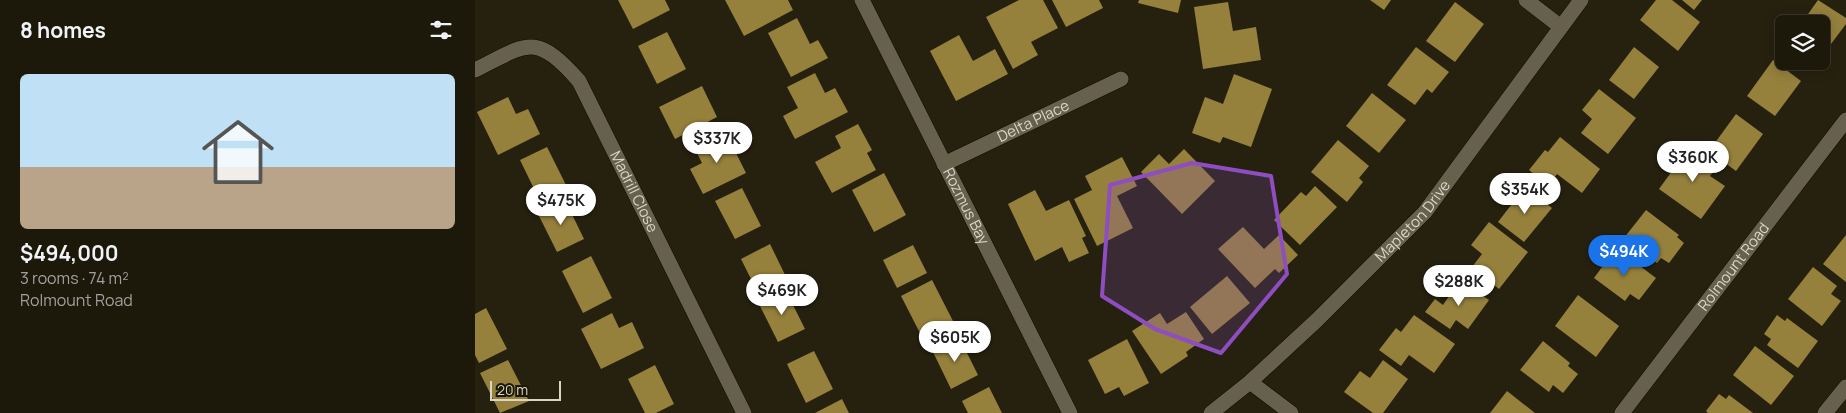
<!DOCTYPE html>
<meta charset="utf-8">
<style>
body{margin:0;font-family:Manrope,sans-serif;background:#252214;color:#f1f3f6;height:100vh;display:flex;flex-direction:column;font-size:19px;white-space:nowrap}
*{box-sizing:border-box;margin:0}
p{font-size:16px;color:#a0a09d}
.icon{flex:none;width:28px;height:28px;fill:none;stroke:currentColor;stroke-width:2;stroke-linecap:round;stroke-linejoin:round}
.map{position:relative;flex:1;overflow:hidden}
.side{display:flex;flex-direction:column;background:#1c190b;width:475px}
.side>*{flex:none}
.tools{position:absolute;left:1300px;top:15px;display:grid;gap:10px}
.tools a{display:grid;place-items:center;width:55px;height:55px;border-radius:8px;background:#1c190b;box-shadow:0 2px 12px #0003,0 0 0 1px #3a382c;font-size:25px}
.scale{position:absolute;left:15px;bottom:12px;width:71px;box-sizing:border-box;padding-left:5px;border:2px solid #d8d5ca;border-top:0;font-size:14px;line-height:18px;white-space:nowrap;color:#d8d5ca;-webkit-text-stroke:4px #1d1706;paint-order:stroke}
.price{position:absolute;translate:-50% -42px;padding:0 11px;border-radius:18px;background:#fff;color:#222;font-size:16px;line-height:32px;filter:drop-shadow(0 1px 2px #0008)}
.price::after{content:'';position:absolute;left:50%;top:30px;width:15px;height:11px;margin-left:-8px;background:inherit;clip-path:polygon(0 0,100% 0,50% 100%)}
.price.selected{background:#1a73e8;color:#fff}
ul{padding:0;list-style:none}
li{display:grid;align-content:center;gap:10px;height:265px;padding:0 20px}
li span{display:grid;place-items:center;height:155px;border-radius:8px;color:#555}
li>.icon{margin-inline-start:auto}
span .icon{width:90px;height:90px;fill:#fffc;stroke-width:1}
li b{font-size:21px}
h2{display:flex;justify-content:space-between;align-items:center;height:60px;padding:0 20px;font-size:21px}
main{display:flex;flex:1;min-height:0}
.map>svg:first-child{display:block}
.building{fill:#95803c}
.lines{fill:none;stroke-linecap:round;stroke-linejoin:round}
.minor-casing{stroke:#0f0a00;stroke-width:16}
.minor{stroke:#67604c;stroke-width:15}
.marked{fill:#8e4ec1;fill-opacity:0.2;stroke:#8e4ec1;stroke-width:4;stroke-linejoin:round}
.labels{text-anchor:middle;stroke-width:5;stroke-linejoin:round;paint-order:stroke}
.street-label{font-size:15px;fill:#d8d5ca;stroke:#1d1706}
</style>
<main>
<section class="side">
<h2>8 homes<svg class="icon" aria-label="filters" viewBox="0 0 24 24"><path d="M4 7h16M4 17h16"/><circle cx="9" cy="7" r="2"/><circle cx="15" cy="17" r="2"/></svg></h2>
<ul>
<li><span style="background:linear-gradient(#bfe0f5 60%,#b9a48a 0)"><svg class="icon" aria-label="home" viewBox="0 0 24 24"><path d="M3 11l9-7 9 7M6 9v11h12V9"/></svg></span><div><b>$494,000</b><p>3 rooms · 74 m²</p><p>Rolmount Road</p></div></li>
</ul>
</section>
<div class="map">
<svg width="1371" height="413" viewBox="0 0 1371 413">
<rect width="100%" height="100%" fill="#26210f"/>
<path class="building" d="M 143,0 L 190,0 L 195,10 L 158,29 Z
M 250,0 L 313,0 L 318,10 L 269,36 Z
M 544,0 L 568,0 L 583,28 L 556,42 L 563,55 L 538,69 L 511,17 Z
M 577,0 L 624,0 L 628,8 L 591,27 Z
M 664,0 L 706,0 L 703,13 L 663,3 Z
M 895,0 L 916,0 L 909,10 Z
M 1181,0 L 1197,0 L 1225,22 L 1203,51 L 1165,20 Z
M 1207,0 L 1227,0 L 1219,10 Z
M 1343,0 L 1371,18 L 1371,24 L 1347,56 L 1346,24 L 1326,24 Z
M 753,2 L 758,31 L 781,27 L 786,60 L 728,69 L 719,7 Z
M 980,2 L 1009,24 L 980,62 L 951,41 Z
M 322,18 L 335,44 L 343,40 L 353,58 L 316,77 L 293,33 Z
M 192,32 L 211,69 L 182,84 L 163,46 Z
M 484,35 L 498,61 L 520,49 L 533,74 L 481,101 L 455,51 Z
M 941,47 L 974,72 L 957,93 L 952,89 L 940,105 L 912,85 Z
M 1159,47 L 1184,67 L 1159,99 L 1134,80 Z
M 1298,60 L 1326,81 L 1300,116 L 1272,96 Z
M 340,73 L 350,93 L 360,88 L 373,112 L 320,139 L 308,116 L 323,108 L 312,87 Z
M 759,74 L 797,89 L 776,147 L 748,137 L 745,143 L 717,133 L 730,97 L 748,104 Z
M 227,86 L 242,117 L 200,139 L 184,107 Z
M 1124,89 L 1161,118 L 1133,154 L 1106,133 L 1117,119 L 1107,110 Z
M 897,93 L 931,120 L 904,153 L 871,126 Z
M 33,97 L 41,114 L 53,109 L 65,134 L 23,155 L 2,112 Z
M 1261,114 L 1288,134 L 1261,171 L 1234,151 Z
M 383,124 L 397,150 L 392,153 L 401,170 L 357,193 L 340,162 L 366,148 L 360,136 Z
M 251,133 L 271,173 L 228,194 L 215,169 L 227,163 L 220,149 Z
M 1085,137 L 1125,169 L 1107,193 L 1082,174 L 1073,186 L 1054,170 L 1070,150 L 1073,152 Z
M 863,140 L 894,166 L 884,178 L 888,182 L 872,202 L 836,172 Z
M 1216,145 L 1243,165 L 1235,176 L 1250,186 L 1226,219 L 1184,189 Z
M 72,147 L 91,185 L 64,199 L 45,160 Z
M 709,149 L 740,181 L 707,214 L 666,172 L 684,154 L 694,164 Z
M 647,157 L 662,186 L 642,196 L 658,228 L 622,246 L 599,199 L 617,190 L 610,176 Z
M 409,173 L 431,215 L 399,232 L 377,190 Z
M 840,186 L 862,207 L 825,245 L 799,220 L 826,192 L 831,196 Z
M 1050,187 L 1077,208 L 1049,242 L 1023,222 Z
M 267,188 L 286,226 L 260,239 L 240,201 Z
M 560,190 L 571,211 L 594,200 L 611,236 L 607,238 L 614,253 L 594,262 L 587,247 L 560,261 L 533,204 Z
M 90,200 L 109,239 L 82,252 L 63,214 Z
M 1171,210 L 1204,235 L 1202,237 L 1209,243 L 1194,263 L 1186,258 L 1182,263 L 1149,238 Z
M 1014,222 L 1053,252 L 1024,289 L 997,267 L 1007,254 L 996,245 Z
M 768,227 L 789,249 L 804,235 L 823,255 L 804,273 L 800,269 L 780,288 L 743,249 Z
M 1371,235 L 1371,282 L 1348,264 Z
M 295,244 L 314,283 L 285,297 L 266,259 Z
M 438,245 L 452,273 L 422,288 L 408,260 Z
M 1141,248 L 1181,278 L 1164,300 L 1155,294 L 1150,301 L 1119,278 Z
M 116,256 L 137,298 L 108,313 L 87,271 Z
M 1338,267 L 1362,286 L 1356,294 L 1366,301 L 1347,326 L 1313,299 Z
M 752,276 L 775,303 L 737,334 L 715,307 Z
M 457,280 L 478,321 L 447,337 L 426,296 Z
M 985,280 L 1014,300 L 993,329 L 981,320 L 975,329 L 950,312 L 960,299 L 968,305 Z
M 311,291 L 330,329 L 303,342 L 284,304 Z
M 1103,295 L 1144,326 L 1121,357 L 1080,326 Z
M 11,308 L 32,349 L 4,363 L 0,355 L 0,314 Z
M 711,312 L 729,339 L 711,352 L 713,356 L 686,374 L 657,331 L 685,313 L 692,324 Z
M 137,313 L 144,328 L 157,322 L 169,348 L 126,369 L 106,329 Z
M 939,315 L 980,344 L 959,373 L 934,355 L 926,366 L 904,350 L 921,328 L 926,332 Z
M 1302,315 L 1310,321 L 1312,318 L 1343,341 L 1323,368 L 1292,345 L 1296,339 L 1289,334 Z
M 484,337 L 503,375 L 476,389 L 457,350 Z
M 652,339 L 674,383 L 649,396 L 644,387 L 630,394 L 613,360 Z
M 1068,341 L 1095,363 L 1093,366 L 1103,374 L 1088,393 L 1078,385 L 1074,392 L 1045,370 Z
M 1280,346 L 1319,376 L 1296,405 L 1258,375 Z
M 339,351 L 358,389 L 331,403 L 312,364 Z
M 33,360 L 54,401 L 25,413 L 5,373 Z
M 908,360 L 933,379 L 908,413 L 898,413 L 869,392 L 885,371 L 895,378 Z
M 180,365 L 199,404 L 181,413 L 170,413 L 153,379 Z
M 514,387 L 527,413 L 493,413 L 487,401 Z
M 1032,391 L 1060,413 L 1015,413 Z
M 1244,394 L 1251,399 L 1254,395 L 1278,413 L 1233,413 L 1231,411 Z
M 367,399 L 374,413 L 340,413 Z"/>
<g class="lines">
<defs>
<g id="minor">
<path id="s1" d="M 387,0 L 595,413"/>
<path d="M 1051,0 L 1086,27"/>
<path id="s2" d="M 0,70 C 52,44 60,31 104,81 L 269,413"/>
<path id="s3" d="M 469,164 L 646,79"/>
<path d="M 775,382 L 816,413"/>
<path id="s4" d="M 736,413 L 775,382 L 842,320 L 950,212 L 1106,0"/>
<path id="s5" d="M 1147,413 L 1371,120"/>
<path d="M 1350,413 L 1371,387"/>
</g>
</defs>
<use href="#minor" class="minor-casing"/>
<use href="#minor" class="minor"/>
</g>
<path class="marked" d="M 717,163 L 796,176 L 812,274 L 746,353 L 680,329 L 627,296 L 635,185 Z"/>
<g class="labels">
<g class="street-label">
<text dy="5" stroke="none"><textPath href="#s3" startOffset="99">Delta Place</textPath></text>
<text dy="5" stroke="none"><textPath href="#s2" startOffset="245">Madrill Close</textPath></text>
<text dy="5" stroke="none"><textPath href="#s1" startOffset="231">Rozmus Bay</textPath></text>
<text dy="5" stroke="none"><textPath href="#s4" startOffset="279">Mapleton Drive</textPath></text>
<text dy="5" stroke="none"><textPath href="#s5" startOffset="184">Rolmount Road</textPath></text>
</g>
</g>
</svg>
<div class="tools">
<a><svg class="icon" aria-label="layers" viewBox="0 0 24 24"><path d="M12 4l9 5-9 5-9-5zM3 14l9 5 9-5"/></svg></a>
</div>
<div class="scale">20 m</div>
<b class="price" style="left:242px;top:164px">$337K</b>
<b class="price" style="left:1218px;top:183px">$360K</b>
<b class="price" style="left:1050px;top:215px">$354K</b>
<b class="price" style="left:86px;top:226px">$475K</b>
<b class="price selected" style="left:1149px;top:277px">$494K</b>
<b class="price" style="left:984px;top:307px">$288K</b>
<b class="price" style="left:307px;top:316px">$469K</b>
<b class="price" style="left:480px;top:363px">$605K</b>
</div>
</main>
